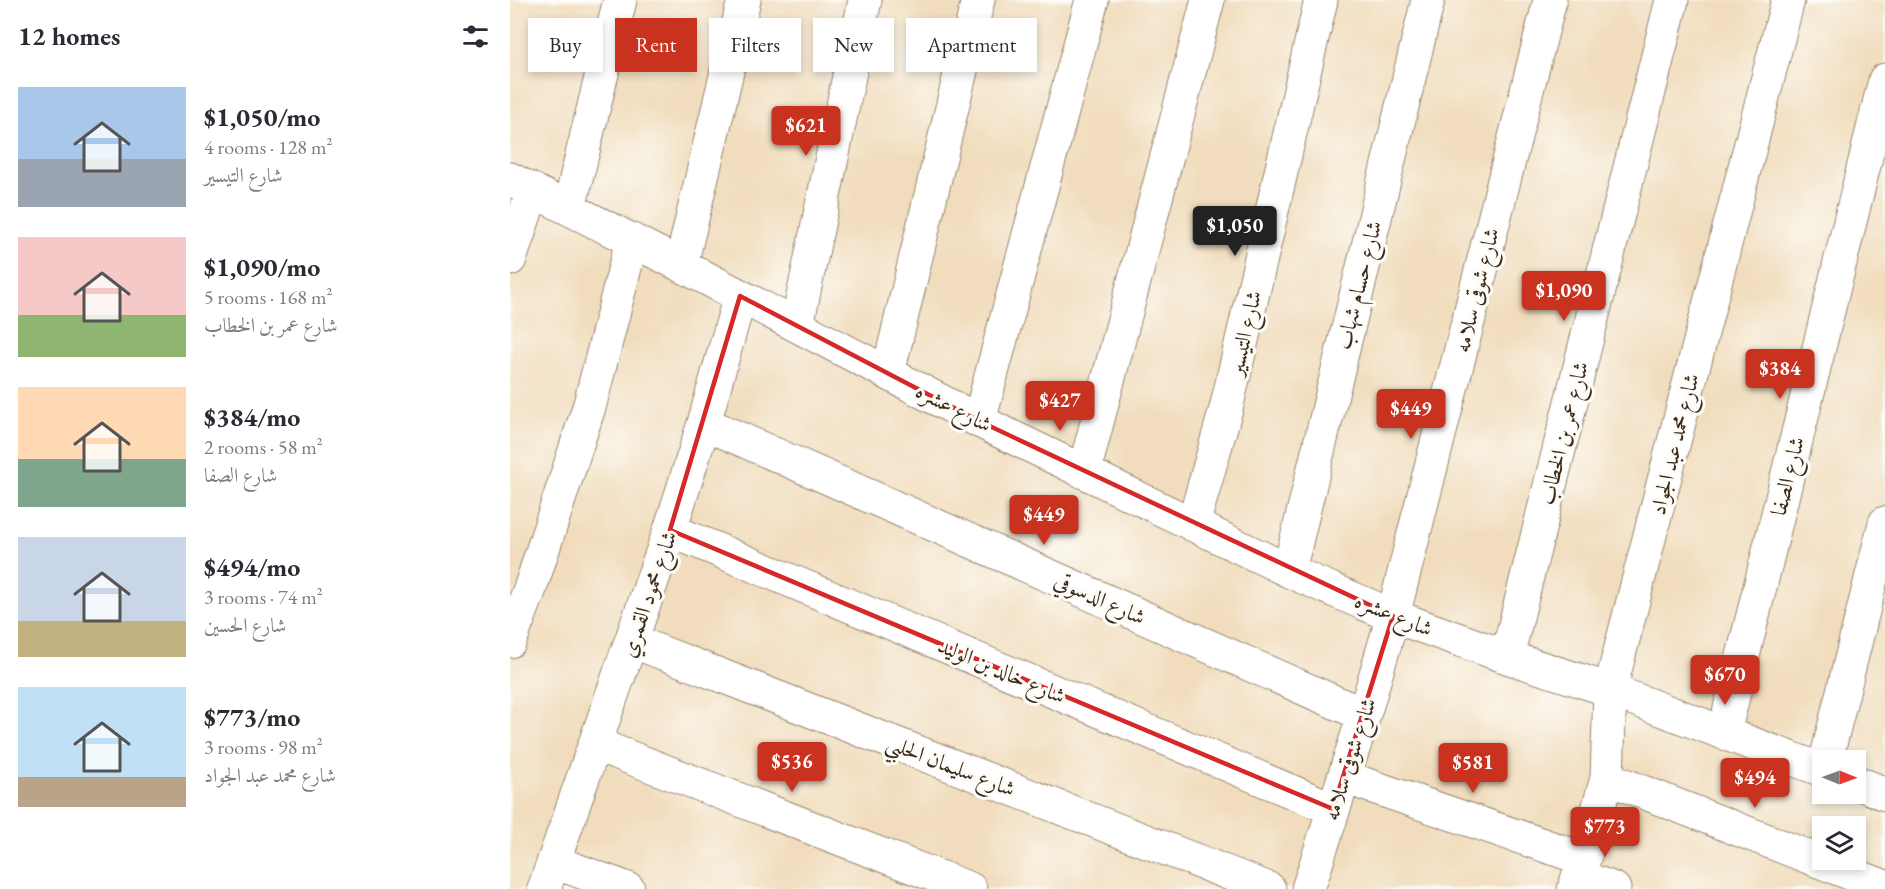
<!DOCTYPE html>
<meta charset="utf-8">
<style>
body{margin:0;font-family:"EB Garamond",Amiri,serif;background:#f2f2f3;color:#2b2b33;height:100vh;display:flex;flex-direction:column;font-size:22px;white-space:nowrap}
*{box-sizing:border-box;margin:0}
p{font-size:20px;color:#7c7c81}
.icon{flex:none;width:33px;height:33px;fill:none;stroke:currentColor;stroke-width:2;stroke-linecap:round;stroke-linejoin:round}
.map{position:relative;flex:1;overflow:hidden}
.drawer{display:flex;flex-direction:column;background:#fff;width:510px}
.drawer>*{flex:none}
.banner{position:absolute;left:18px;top:18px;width:570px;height:54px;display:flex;gap:12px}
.needle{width:39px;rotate:91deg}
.fabs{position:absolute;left:1302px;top:750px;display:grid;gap:12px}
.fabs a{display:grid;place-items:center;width:54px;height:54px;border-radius:0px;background:#fff;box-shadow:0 3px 9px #0003;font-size:30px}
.price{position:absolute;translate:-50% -51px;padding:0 14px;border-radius:6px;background:#c8321e;color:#fff;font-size:20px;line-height:39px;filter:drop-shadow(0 2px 3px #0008)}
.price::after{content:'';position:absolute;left:50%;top:36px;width:18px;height:14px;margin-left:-9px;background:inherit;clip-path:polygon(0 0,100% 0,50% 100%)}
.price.selected{background:#222;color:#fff}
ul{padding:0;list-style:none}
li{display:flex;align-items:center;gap:18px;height:150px;padding:0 18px}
li span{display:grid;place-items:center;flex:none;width:168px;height:120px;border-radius:0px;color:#555}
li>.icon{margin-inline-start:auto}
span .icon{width:72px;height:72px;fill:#fffc;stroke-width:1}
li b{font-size:26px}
h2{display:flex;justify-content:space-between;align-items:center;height:72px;padding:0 18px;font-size:26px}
.chip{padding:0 21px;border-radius:0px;background:#fff;box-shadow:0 3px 9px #0003;font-size:21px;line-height:54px}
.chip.selected{background:#c8321e;color:#fff}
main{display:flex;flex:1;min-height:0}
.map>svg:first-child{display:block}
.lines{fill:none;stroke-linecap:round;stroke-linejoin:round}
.minor-casing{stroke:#96846e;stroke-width:35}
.minor{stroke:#fff;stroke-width:33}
.marked{fill:none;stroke:#d62828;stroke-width:4.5;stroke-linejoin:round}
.labels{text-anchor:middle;stroke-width:6;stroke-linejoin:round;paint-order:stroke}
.street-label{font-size:22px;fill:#3b2a1e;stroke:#fdfcf7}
</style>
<main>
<section class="drawer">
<h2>12 homes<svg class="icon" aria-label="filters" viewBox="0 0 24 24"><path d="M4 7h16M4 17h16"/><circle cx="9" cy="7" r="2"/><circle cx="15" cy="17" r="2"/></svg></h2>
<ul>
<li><span style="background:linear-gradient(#a9c7e8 60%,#9aa5b1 0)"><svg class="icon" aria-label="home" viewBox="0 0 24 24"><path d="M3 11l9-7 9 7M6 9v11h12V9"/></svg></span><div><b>$1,050/mo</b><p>4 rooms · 128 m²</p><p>شارع التيسير</p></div></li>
<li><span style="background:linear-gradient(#f6c9c9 65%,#8fb573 0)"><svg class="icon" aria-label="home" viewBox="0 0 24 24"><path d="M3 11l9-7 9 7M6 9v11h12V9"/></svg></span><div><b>$1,090/mo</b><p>5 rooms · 168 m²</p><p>شارع عمر بن الخطاب</p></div></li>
<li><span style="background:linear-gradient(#ffd9b3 60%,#7fa58c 0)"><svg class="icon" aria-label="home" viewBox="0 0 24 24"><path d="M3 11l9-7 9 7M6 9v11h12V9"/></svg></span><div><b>$384/mo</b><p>2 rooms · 58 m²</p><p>شارع الصفا</p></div></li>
<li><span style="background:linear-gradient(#c9d6e8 70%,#c2b280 0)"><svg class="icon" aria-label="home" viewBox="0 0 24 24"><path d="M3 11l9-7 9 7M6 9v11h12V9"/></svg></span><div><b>$494/mo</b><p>3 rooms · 74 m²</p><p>شارع الحسين</p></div></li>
<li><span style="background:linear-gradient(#bfe0f5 75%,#b9a48a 0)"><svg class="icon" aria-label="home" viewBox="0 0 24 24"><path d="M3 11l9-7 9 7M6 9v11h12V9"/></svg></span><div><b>$773/mo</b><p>3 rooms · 98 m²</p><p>شارع محمد عبد الجواد</p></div></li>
</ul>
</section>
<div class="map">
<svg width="1375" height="889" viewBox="0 0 1375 889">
<rect width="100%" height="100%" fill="#fdfcf7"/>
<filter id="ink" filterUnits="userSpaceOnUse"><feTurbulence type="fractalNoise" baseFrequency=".0167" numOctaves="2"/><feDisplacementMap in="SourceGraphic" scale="12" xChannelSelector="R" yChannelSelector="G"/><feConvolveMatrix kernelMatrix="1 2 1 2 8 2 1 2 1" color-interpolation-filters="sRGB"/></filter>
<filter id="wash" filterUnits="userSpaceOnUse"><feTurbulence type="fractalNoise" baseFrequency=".008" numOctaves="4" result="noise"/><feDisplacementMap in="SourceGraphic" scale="24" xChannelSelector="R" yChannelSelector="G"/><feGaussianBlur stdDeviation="1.35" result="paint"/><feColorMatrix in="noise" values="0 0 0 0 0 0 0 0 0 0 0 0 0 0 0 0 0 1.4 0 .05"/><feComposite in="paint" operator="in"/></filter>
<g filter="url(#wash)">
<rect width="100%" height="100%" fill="#f1ddbd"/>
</g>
<g filter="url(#ink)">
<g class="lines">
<defs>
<path id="minor" d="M 0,179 L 171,265 L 469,421 L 779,571 L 883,616 L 997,657 L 1100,690 L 1312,770
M 59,208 L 110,0
M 0,259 L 23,190
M 171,265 L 234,0
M 287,325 L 355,0
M 378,373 L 468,0
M 469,421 L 582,0
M 194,423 L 854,715
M 574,472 L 698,0
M 683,525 L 716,409 L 811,0
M 160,530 L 823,809
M 779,571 L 918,0
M 0,641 L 21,586 L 80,404 L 122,240
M 122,641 L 759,889
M 997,657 L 1162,0
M 1214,733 L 1375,80
M 85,744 L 460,889
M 1316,760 L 1375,523
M 834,777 L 1074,859
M 1097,778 L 1375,887
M 1346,782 L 1375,794
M 44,862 L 118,889
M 1068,876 L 1104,889
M 34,889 L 160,530 L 194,423 L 230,296
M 798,889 L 854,715 L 883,616 L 1040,0
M 1064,889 L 1074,859 L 1097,778 L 1100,690 L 1278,0"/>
</defs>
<use href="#minor" class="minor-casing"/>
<use href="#minor" class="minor"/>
</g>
</g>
<path class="marked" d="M 230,296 L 469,421 L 883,616 L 823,809 L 160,530 Z"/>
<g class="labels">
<g class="street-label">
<text transform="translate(848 285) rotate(-76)" y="8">شارع حسام شهاب</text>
<text transform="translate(966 290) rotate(-76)" y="8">شارع شوقى سلامه</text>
<text transform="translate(734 333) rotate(-77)" y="8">شارع التيسير</text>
<text transform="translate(444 407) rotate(27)" y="8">شارع عشره</text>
<text transform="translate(1053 433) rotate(-76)" y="8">شارع عمر بن الخطاب</text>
<text transform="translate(1164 444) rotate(-76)" y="8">شارع محمد عبد الجواد</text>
<text transform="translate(1277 476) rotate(-76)" y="8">شارع الصفا</text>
<text transform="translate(138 594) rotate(-71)" y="8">شارع محمود القمري</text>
<text transform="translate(590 598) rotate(24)" y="8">شارع الدسوقي</text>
<text transform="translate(884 614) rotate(22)" y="8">شارع عشره</text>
<text transform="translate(492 670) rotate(23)" y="8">شارع خالد بن الوليد</text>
<text transform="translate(839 759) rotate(-72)" y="8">شارع شوقى سلامه</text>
<text transform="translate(441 765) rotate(21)" y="8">شارع سليمان الحلبي</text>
</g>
</g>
</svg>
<div class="fabs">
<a><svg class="needle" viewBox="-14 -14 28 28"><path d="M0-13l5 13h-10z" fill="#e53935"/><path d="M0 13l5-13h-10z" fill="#7c7c81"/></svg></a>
<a><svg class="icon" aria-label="layers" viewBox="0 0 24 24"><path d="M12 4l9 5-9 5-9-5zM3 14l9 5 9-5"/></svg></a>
</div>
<b class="price" style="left:296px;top:157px">$621</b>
<b class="price selected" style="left:725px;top:257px">$1,050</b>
<b class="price" style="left:1054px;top:322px">$1,090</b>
<b class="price" style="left:1270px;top:400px">$384</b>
<b class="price" style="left:550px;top:432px">$427</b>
<b class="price" style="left:901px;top:440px">$449</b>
<b class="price" style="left:534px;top:546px">$449</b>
<b class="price" style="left:1215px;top:706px">$670</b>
<b class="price" style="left:282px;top:793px">$536</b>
<b class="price" style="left:963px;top:794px">$581</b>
<b class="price" style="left:1245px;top:809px">$494</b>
<b class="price" style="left:1095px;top:858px">$773</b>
<div class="banner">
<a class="chip">Buy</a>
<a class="chip selected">Rent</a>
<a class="chip">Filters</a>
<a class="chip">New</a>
<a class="chip">Apartment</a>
</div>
</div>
</main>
